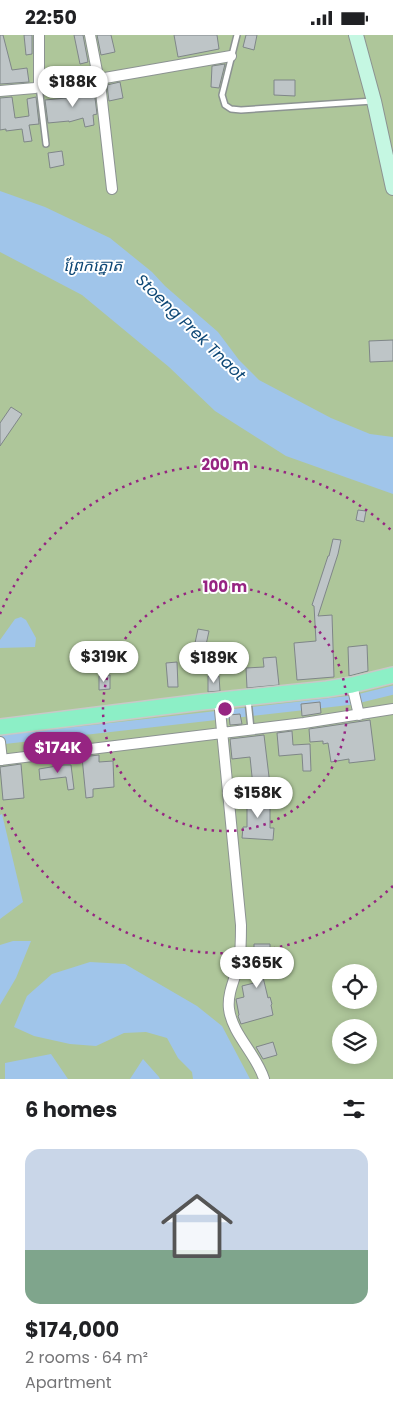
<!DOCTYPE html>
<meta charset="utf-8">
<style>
body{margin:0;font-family:Poppins,"Noto Sans Khmer",sans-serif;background:#f2f2f2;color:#202124;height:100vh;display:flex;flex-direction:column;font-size:19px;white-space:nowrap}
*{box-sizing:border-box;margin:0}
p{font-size:16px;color:#757577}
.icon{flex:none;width:28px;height:28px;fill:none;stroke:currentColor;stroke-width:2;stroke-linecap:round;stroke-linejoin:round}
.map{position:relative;height:1044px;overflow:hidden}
.sheet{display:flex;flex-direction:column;background:#fff;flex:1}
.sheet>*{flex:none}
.fabs{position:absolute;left:332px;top:929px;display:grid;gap:10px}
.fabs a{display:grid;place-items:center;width:45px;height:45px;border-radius:50%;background:#fff;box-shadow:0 2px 8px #0003;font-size:25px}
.price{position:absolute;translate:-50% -42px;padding:0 11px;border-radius:18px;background:#fff;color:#222;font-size:16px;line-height:32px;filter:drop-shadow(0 1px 2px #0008)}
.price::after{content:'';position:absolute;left:50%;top:30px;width:15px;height:11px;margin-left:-8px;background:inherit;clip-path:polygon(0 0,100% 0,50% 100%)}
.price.active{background:#962482;color:#fff}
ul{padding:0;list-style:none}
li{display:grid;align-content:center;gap:10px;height:265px;padding:0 25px}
li span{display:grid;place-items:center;height:155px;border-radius:15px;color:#555}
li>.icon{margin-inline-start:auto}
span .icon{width:90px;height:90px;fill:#fffc;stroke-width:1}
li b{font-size:21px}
h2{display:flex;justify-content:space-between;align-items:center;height:60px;padding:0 25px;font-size:21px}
.status{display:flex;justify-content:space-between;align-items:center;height:35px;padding:0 25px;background:#fff;direction:ltr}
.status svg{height:14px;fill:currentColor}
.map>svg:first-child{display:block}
.forest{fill:#aec69a;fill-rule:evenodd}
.water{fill:#a0c5ea}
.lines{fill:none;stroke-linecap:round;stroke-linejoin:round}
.canal{stroke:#a0c5ea;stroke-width:9}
.building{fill:#bec5c7;stroke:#7f8688}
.lane-casing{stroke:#8c9392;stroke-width:8}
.street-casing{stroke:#8c9392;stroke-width:12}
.secondary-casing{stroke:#8c9392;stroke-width:16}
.primary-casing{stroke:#c8c8c8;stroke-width:18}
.lane{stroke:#fff;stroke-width:5}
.street{stroke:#fff;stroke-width:10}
.secondary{stroke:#c5f7e2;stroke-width:14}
.primary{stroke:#8cefc6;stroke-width:15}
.ring{fill:none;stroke:#962482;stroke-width:2.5;stroke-dasharray:2.5 5}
.labels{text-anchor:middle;stroke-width:4;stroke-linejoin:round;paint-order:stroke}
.water-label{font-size:16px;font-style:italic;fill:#0d4775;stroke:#fff}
.centre{fill:#962482;stroke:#fff;stroke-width:2.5}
.ring-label{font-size:15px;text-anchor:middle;font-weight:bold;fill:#962482;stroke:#fff;stroke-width:4;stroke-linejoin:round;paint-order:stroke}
</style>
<div class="status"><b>22:50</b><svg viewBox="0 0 49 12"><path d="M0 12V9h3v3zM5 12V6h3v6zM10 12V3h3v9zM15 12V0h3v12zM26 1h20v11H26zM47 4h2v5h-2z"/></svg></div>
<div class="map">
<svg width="393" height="1044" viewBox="0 0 393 1044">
<rect width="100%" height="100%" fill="#e8efee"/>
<path class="forest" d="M 0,0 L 393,0 L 393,1044 L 0,1044 ZM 341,938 L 369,938 L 369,965 L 341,965 ZM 341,992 L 369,992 L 369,1020 L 341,1020 Z"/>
<path class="water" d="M 0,156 L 45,172 L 110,203 L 152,237 L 165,251 L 218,297 L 239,325 L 259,345 L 331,383 L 370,399 L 393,402 L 393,459 L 286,421 L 215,376 L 169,332 L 82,260 L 0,217 Z
M 21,582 L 26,585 L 36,603 L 35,612 L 0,613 L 0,605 L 15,584 Z
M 2,779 L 23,867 L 0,884 L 0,780 Z
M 13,906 L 31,906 L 16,943 L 0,970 L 0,910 Z
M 90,927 L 125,929 L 197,971 L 222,991 L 250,1044 L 193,1044 L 192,1037 L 178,1023 L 167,1003 L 146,997 L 124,998 L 96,1011 L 70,1009 L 34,1001 L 14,992 L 27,961 L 52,939 Z
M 51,1019 L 68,1044 L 5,1044 L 5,1028 Z
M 143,1024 L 159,1042 L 160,1044 L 130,1044 Z"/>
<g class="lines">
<path class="canal" d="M 0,705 L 353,665 L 393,655"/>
</g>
<path class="building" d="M 0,0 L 3,0 L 12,35 L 27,33 L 29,47 L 0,49 Z
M 24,0 L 32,0 L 32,19 L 26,20 Z
M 74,0 L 83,0 L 88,27 L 80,29 Z
M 97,0 L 111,0 L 115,17 L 101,20 Z
M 174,0 L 217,0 L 219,14 L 178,22 Z
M 246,0 L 257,0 L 254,15 L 243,12 Z
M 225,29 L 219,53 L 211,52 L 212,31 Z
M 274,45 L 295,45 L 295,61 L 274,60 Z
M 120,47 L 123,63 L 109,66 L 107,50 Z
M 94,55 L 97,79 L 93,80 L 94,90 L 85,92 L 83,83 L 69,87 L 69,86 L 48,88 L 45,65 L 66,63 L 66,58 Z
M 12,62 L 15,83 L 29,81 L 27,64 L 36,62 L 39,89 L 29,90 L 32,106 L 24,107 L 22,94 L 6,96 L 6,94 L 0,95 L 0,63 Z
M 62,116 L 64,130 L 50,133 L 48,118 Z
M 393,305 L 393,326 L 370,327 L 369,306 Z
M 11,372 L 22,379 L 0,411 L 0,388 Z
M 358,475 L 366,476 L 364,487 L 356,485 Z
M 333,504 L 341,505 L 338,519 L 318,581 L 332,580 L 334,642 L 297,645 L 294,608 L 316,606 L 314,571 L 312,570 L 328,521 L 329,521 Z
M 198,594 L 209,596 L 206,610 L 195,608 Z
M 367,610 L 368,636 L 349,641 L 348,612 Z
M 276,622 L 279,650 L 247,653 L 246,633 L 264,632 L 263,623 Z
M 177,627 L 178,652 L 168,652 L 166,628 Z
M 110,640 L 110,654 L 99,655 L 99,641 Z
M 208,641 L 219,641 L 220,656 L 208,657 Z
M 320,667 L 321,678 L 302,681 L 301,669 Z
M 240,679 L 242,689 L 230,690 L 229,680 Z
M 370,685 L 375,725 L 349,728 L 349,724 L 331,727 L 328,708 L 323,709 L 323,706 L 310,707 L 309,694 Z
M 292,696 L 293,710 L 310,709 L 311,736 L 303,736 L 302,719 L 279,721 L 277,698 Z
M 264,700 L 270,750 L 253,751 L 250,722 L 232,724 L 230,704 Z
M 99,720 L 99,727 L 113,726 L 114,752 L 93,754 L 93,762 L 86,763 L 82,722 Z
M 21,729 L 24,763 L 3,765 L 0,732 Z
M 63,730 L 71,730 L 74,754 L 68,755 L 66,742 L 40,745 L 39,734 Z
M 270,761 L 270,793 L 274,793 L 273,805 L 242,803 L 243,792 L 247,792 L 247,762 Z
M 254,909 L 270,909 L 270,938 L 262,938 L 268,963 L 270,962 L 272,969 L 271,970 L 273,980 L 241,989 L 238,981 L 239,980 L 236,964 L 244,962 L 242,951 L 254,948 Z
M 273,1007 L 277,1020 L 263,1024 L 256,1012 Z"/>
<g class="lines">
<defs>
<path id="lane" d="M 237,0 L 222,60 L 225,70 L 231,74 L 241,75 L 373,66
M 39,51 L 46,109
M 248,665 L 251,694"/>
<path id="street" d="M 90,0 L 101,57 L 112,154
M 99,44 L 231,21
M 0,56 L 35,53 L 39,51 L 39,0
M 352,650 L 359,680
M 219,665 L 241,890 C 241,903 241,916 239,929 C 235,943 227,959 229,974 C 232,999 257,1020 264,1044
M 0,707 L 2,725
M 0,725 L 304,688 L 393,674"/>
<path id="secondary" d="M 356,0 L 374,66 L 393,153"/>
<path id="primary" d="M 0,692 L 202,667 L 327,654 L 352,650 L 393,640"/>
</defs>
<use href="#lane" class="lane-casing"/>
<use href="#street" class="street-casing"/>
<use href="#secondary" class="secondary-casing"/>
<use href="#primary" class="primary-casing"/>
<use href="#lane" class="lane"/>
<use href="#street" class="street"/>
<use href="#secondary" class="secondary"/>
<use href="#primary" class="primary"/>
</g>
<g class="ring">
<circle cx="225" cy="674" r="122"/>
<path d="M393 851A244 244 0 0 1 0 769M0 579A244 244 0 0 1 393 497"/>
</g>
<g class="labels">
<g class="water-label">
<text x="93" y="236">ព្រែកត្នោត</text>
<text transform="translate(191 292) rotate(44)" y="6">Stoeng Prek Tnaot</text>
</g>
</g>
<circle cx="225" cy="674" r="8" class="centre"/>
<g class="ring-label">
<text x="225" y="435">200 m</text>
<text x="225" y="557">100 m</text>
</g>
</svg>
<div class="fabs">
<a><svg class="icon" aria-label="locate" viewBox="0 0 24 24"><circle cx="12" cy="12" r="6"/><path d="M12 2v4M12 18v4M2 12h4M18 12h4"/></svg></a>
<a><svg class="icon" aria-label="layers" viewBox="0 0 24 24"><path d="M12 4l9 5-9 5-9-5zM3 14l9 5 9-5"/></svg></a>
</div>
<b class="price" style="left:73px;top:73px">$188K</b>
<b class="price" style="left:104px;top:648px">$319K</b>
<b class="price" style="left:214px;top:649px">$189K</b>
<b class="price active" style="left:58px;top:739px">$174K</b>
<b class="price" style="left:258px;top:784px">$158K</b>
<b class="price" style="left:257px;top:954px">$365K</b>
</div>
<section class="sheet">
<h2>6 homes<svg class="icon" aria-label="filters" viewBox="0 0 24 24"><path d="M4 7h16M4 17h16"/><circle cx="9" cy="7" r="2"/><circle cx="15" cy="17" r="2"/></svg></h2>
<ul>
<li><span style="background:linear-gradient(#c9d6e8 65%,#7fa58c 0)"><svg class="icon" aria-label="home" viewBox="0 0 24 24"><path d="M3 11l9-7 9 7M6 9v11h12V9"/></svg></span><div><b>$174,000</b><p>2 rooms · 64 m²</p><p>Apartment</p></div></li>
</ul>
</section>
